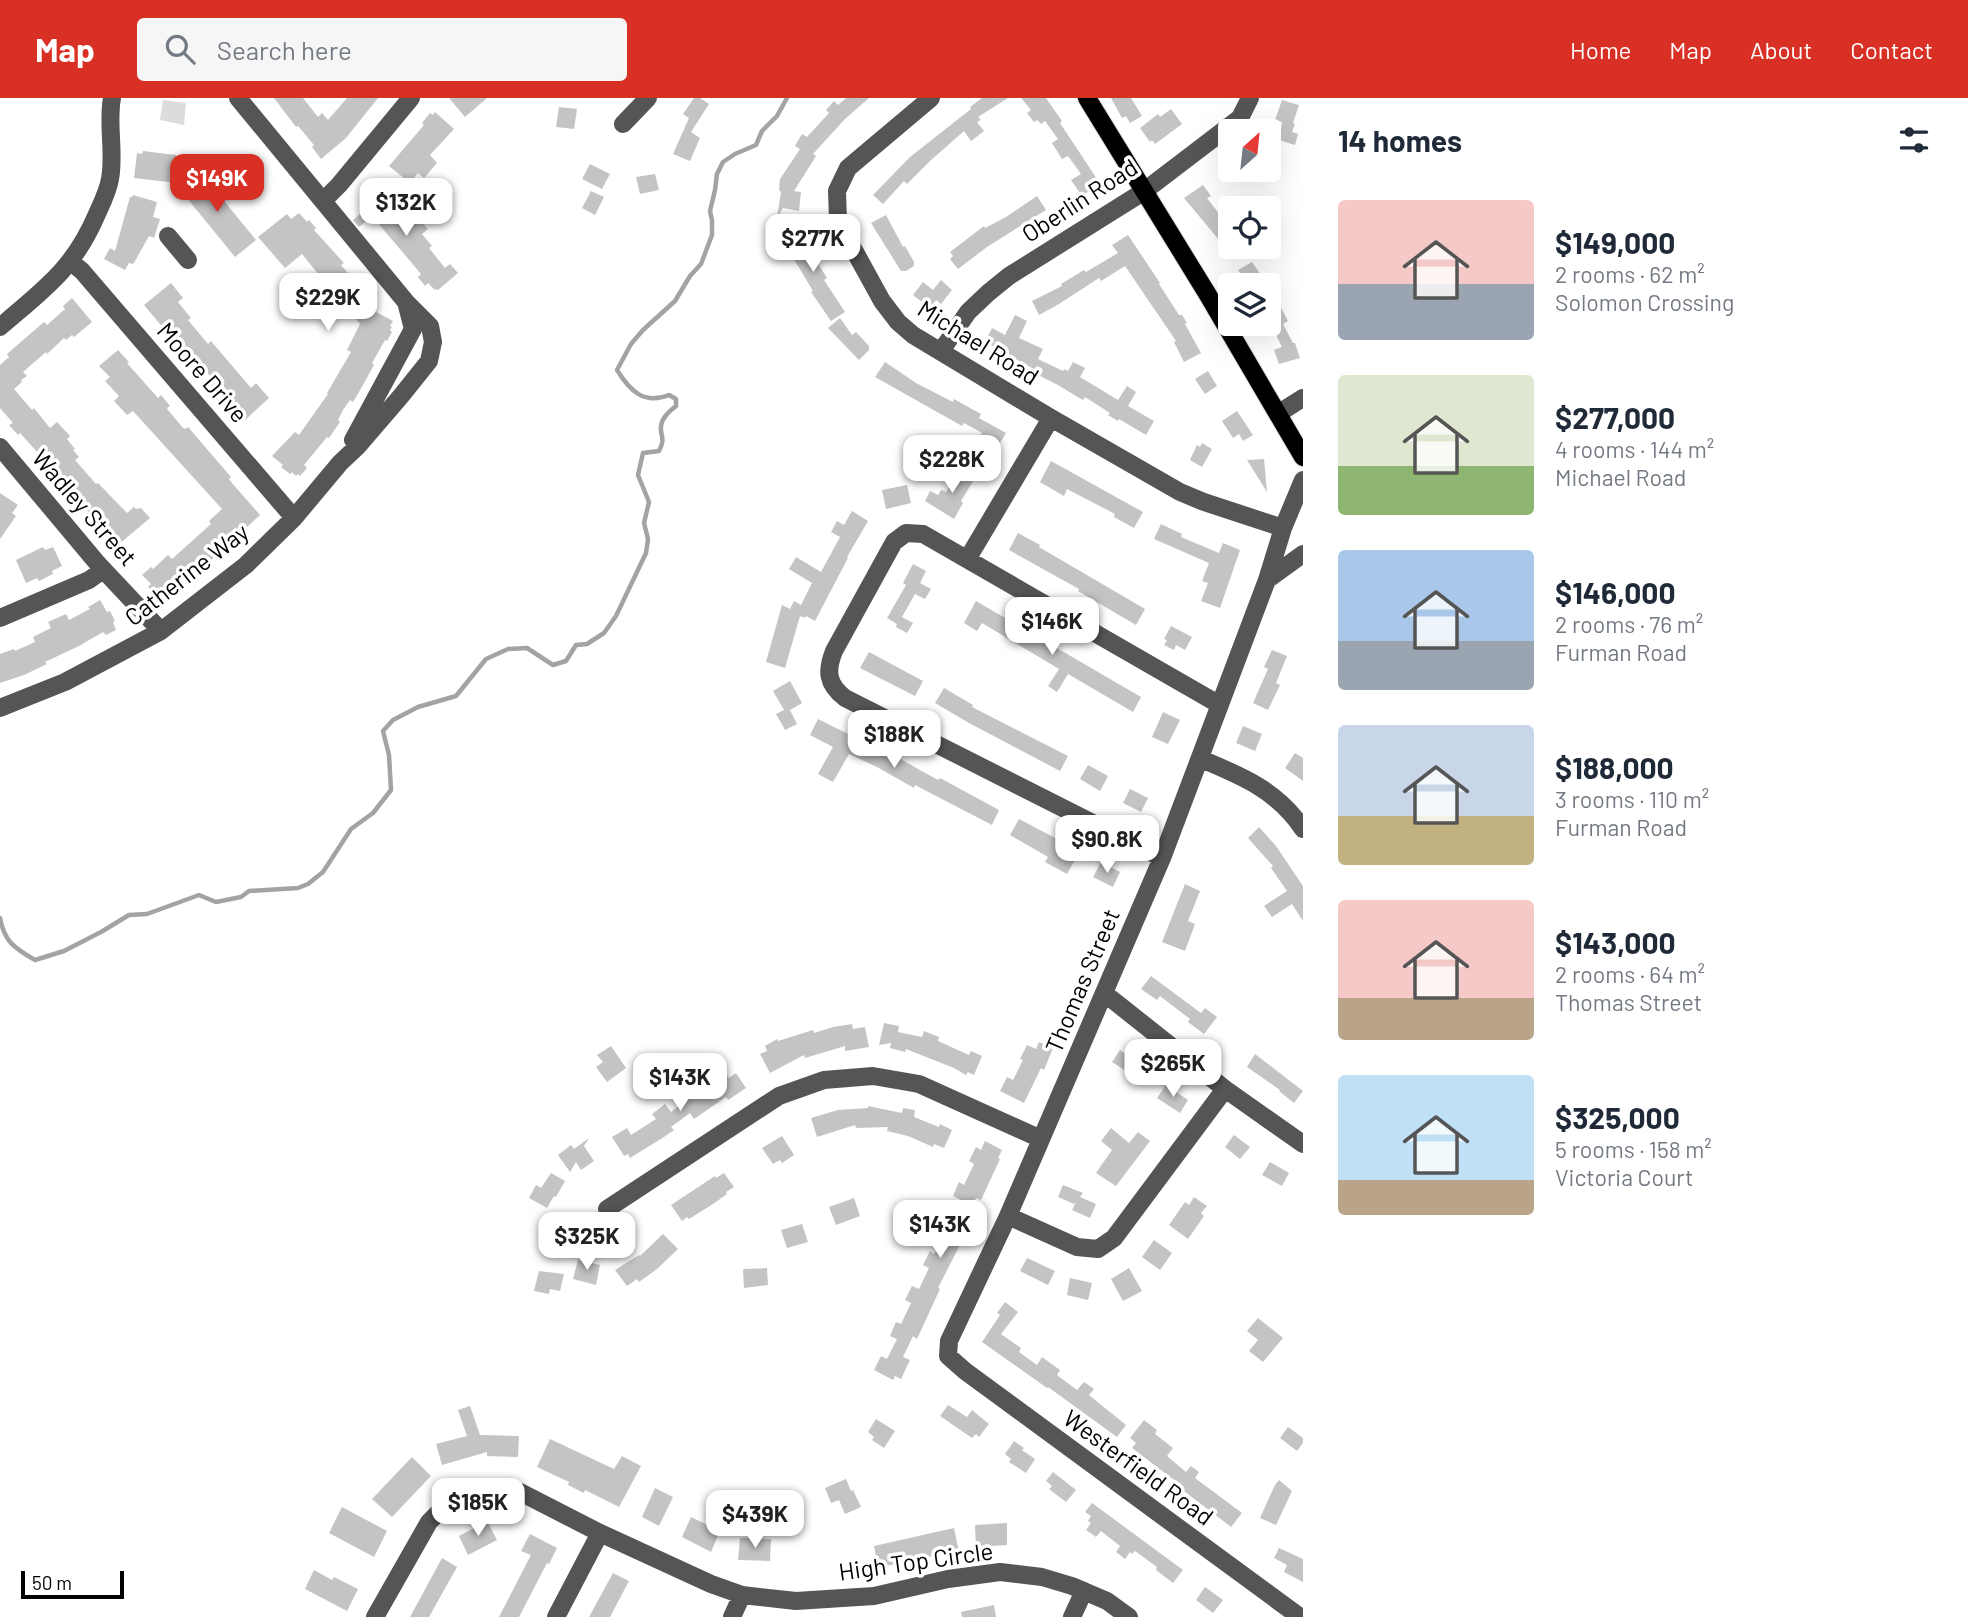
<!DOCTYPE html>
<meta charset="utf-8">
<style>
body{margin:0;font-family:Barlow,sans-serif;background:#f6f6f7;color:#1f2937;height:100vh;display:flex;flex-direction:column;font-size:26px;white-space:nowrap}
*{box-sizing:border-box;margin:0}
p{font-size:23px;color:#747a83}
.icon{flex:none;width:38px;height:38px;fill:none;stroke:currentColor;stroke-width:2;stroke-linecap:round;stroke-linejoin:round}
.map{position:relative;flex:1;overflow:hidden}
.details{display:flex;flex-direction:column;background:#fff;width:665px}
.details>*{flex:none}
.needle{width:46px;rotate:27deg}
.buttons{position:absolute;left:1218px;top:21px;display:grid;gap:14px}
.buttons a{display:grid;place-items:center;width:63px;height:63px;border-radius:7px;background:#fff;box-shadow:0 7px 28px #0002;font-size:35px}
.scale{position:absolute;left:21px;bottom:18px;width:103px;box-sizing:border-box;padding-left:7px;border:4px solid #000;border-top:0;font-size:19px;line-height:24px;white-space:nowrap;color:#000;-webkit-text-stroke:5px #fff;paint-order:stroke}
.price{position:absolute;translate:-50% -60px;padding:0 16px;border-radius:14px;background:#fff;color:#222;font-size:23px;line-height:46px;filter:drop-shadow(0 2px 4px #0008)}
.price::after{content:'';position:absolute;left:50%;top:42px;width:21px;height:16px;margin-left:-10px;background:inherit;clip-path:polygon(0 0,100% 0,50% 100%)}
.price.active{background:#d93025;color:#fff}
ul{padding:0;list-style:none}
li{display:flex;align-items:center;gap:21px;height:175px;padding:0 35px}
li span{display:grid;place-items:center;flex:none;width:196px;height:140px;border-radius:7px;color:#555}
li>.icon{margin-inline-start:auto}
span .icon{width:84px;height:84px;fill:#fffc;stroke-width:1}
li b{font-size:30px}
h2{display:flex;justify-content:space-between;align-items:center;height:84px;padding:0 35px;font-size:30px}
header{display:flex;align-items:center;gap:42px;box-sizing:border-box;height:98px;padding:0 35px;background:#d93025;color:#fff}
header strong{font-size:33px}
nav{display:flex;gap:38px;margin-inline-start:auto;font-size:24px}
.search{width:490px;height:63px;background:#f6f6f7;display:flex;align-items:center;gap:18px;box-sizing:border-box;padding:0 24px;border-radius:7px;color:#747a83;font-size:26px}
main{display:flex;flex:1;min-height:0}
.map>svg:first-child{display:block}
.green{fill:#dcdcdc}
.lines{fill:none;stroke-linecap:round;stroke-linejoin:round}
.stream{stroke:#a3a3a3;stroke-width:4.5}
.building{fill:#c4c4c4}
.major-casing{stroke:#dbdbdb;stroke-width:20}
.minor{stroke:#555;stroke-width:18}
.major{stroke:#000;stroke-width:18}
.labels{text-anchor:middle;stroke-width:7;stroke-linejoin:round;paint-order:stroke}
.street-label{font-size:24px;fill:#000;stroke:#fff}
</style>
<header>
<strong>Map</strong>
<div class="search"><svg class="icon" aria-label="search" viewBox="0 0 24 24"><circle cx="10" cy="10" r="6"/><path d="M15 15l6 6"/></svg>Search here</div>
<nav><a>Home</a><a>Map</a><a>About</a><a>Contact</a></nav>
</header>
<main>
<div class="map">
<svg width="1303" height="1519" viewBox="0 0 1303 1519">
<rect width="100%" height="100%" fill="#fff"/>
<path class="green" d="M 163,2 L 186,5 L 184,27 L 160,22 Z"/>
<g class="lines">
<path class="stream" d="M 0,820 C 4,843 14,850 35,862 L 64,853 L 101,834 L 129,817 L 147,816 L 199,797 L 216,804 L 241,799 L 249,793 L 298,790 L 308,786 L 323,774 L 351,731 L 373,715 L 391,692 L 389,657 L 383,633 L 393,622 L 418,609 L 456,598 L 486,561 L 508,551 L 527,550 L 553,567 L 566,563 L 576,547 L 587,546 L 604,535 L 616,518 L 646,455 L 648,441 L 644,425 L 649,404 L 638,377 L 643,355 L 659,353 C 666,340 660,339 661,328 C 662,319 670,313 676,308 L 676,301 L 669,297 C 644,307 630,293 617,272 L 631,246 L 643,232 L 675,203 L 690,178 L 701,166 L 712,137 L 712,122 L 710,113 L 715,92 L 717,76 L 723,64 L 735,56 L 756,47 L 762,33 L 777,18 L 787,0"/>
</g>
<path class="building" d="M 274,0 L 303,0 L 318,19 L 322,15 L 328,22 L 347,0 L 378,0 L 346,40 L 321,61 L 312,49 L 314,47 L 298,28 L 296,29 Z
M 449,0 L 487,0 L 465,19 Z
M 694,0 L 700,0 L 709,6 L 691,34 L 700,40 L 690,63 L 673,56 L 689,20 L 683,16 Z
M 846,0 L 869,0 L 845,21 L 813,56 L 816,58 L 794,93 L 801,94 L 799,113 L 783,110 L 777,120 L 781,94 L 779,92 L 780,81 L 800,51 L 795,48 L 802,36 L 807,39 L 829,15 L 826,12 L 834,3 L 838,7 Z
M 982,0 L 1008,0 L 978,19 L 981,22 L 977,24 L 984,33 L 971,43 L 964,33 L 930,63 L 907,86 L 904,83 L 883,106 L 873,97 L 910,59 L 971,11 L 970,9 Z
M 1021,0 L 1046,0 L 1062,23 L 1060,25 L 1097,81 L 1094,83 L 1097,87 L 1082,98 L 1071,82 L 1081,76 L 1068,58 L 1062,61 L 1052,45 L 1058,41 L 1045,23 L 1041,26 L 1037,22 L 1034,24 L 1027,15 L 1031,12 Z
M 1111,0 L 1131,0 L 1142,18 L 1130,25 L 1126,18 L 1122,20 Z
M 1282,2 L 1299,7 L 1293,25 L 1295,26 L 1292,34 L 1298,36 L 1295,47 L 1279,42 L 1282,24 L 1275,22 Z
M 559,9 L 577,11 L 574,31 L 556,29 Z
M 1171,11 L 1182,26 L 1155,46 L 1152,42 L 1150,44 L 1140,30 L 1158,16 L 1160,19 Z
M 435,14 L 454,31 L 430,57 L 437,65 L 424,80 L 418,75 L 410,85 L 389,68 L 424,27 L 422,25 L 430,15 L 433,17 Z
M 143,53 L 176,57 L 176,59 L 180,60 L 177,85 L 134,80 L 137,55 L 142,56 Z
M 590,66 L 610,76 L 602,91 L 582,81 Z
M 197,73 L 200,77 L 202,76 L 256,142 L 235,159 L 178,89 Z
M 655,76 L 659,92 L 640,96 L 636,79 Z
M 1203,87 L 1211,98 L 1207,100 L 1226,125 L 1222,128 L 1228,135 L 1219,142 L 1184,100 Z
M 378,88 L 406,123 L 415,116 L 428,131 L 422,136 L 432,148 L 429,150 L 445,170 L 450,166 L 458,175 L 438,192 L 437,191 L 435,192 L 428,185 L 425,188 L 418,179 L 421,176 L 372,118 L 359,129 L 353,122 L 366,111 L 360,103 Z
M 591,93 L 604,99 L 595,117 L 582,110 Z
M 133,97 L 157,104 L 153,119 L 160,121 L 154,140 L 149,138 L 134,165 L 132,166 L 129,165 L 125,172 L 104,161 L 110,150 L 115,153 L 130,99 L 132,99 Z
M 1037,98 L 1046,112 L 987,149 L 958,171 L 950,161 L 953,158 L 950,154 L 984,128 L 985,130 L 1006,119 Z
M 299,115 L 307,124 L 309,122 L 316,130 L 314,132 L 344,165 L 341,167 L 371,201 L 363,207 L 393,223 L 390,228 L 392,229 L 390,232 L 392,234 L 387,243 L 385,242 L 372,265 L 374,267 L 359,294 L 353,304 L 350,302 L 343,312 L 338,322 L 340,324 L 329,340 L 327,339 L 304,367 L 307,370 L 300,378 L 298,376 L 296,378 L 292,374 L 290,376 L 281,369 L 283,367 L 272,358 L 295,334 L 299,337 L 328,296 L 327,295 L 351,254 L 347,252 L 360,226 L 344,207 L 341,209 L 339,207 L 337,209 L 321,191 L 324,189 L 319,183 L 322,181 L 302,156 L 285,170 L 258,139 L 287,116 L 291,121 Z
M 886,117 L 903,149 L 905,148 L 914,164 L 914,168 L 906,173 L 901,173 L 871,125 Z
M 802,131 L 813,162 L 815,161 L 827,180 L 824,182 L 845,214 L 831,223 L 811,194 L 813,193 L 792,158 L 785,136 Z
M 1128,137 L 1160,185 L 1159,186 L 1179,217 L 1182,217 L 1187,225 L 1185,226 L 1201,255 L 1184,264 L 1174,244 L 1176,243 L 1125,168 L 1101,183 L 1099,180 L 1059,206 L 1039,217 L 1032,203 L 1062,188 L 1061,186 L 1084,172 L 1086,174 L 1118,155 L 1112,147 Z
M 1252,164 L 1268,187 L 1248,187 L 1238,172 Z
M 941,182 L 952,192 L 941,206 L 936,202 L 930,210 L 913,197 L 923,184 L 933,192 Z
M 171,185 L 183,200 L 178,204 L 191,220 L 188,222 L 208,246 L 211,243 L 251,290 L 256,285 L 269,300 L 244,323 L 205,283 L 210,278 L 202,269 L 194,259 L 191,262 L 180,249 L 178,251 L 167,238 L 169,237 L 144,207 Z
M 1269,186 L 1288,223 L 1283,226 L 1293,245 L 1295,245 L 1300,260 L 1279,266 L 1274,252 L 1282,249 L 1269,223 Z
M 72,200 L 92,224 L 74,239 L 72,237 L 66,242 L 64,240 L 47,256 L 46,254 L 23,274 L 27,278 L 21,282 L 22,284 L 14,291 L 32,312 L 34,310 L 50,330 L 57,324 L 70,338 L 67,341 L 75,351 L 73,352 L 79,359 L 75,362 L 96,386 L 98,385 L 127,415 L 134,409 L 136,411 L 141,410 L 150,420 L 118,447 L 84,409 L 82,411 L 74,401 L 76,399 L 56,375 L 58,373 L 42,354 L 39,356 L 20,335 L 18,337 L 9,327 L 13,325 L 0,310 L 0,267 L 9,259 L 7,256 L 44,224 L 47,227 L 65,211 L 63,208 Z
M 1015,217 L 1027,223 L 1019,240 L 1043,251 L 1038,261 L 1063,273 L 1064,271 L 1068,273 L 1073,264 L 1085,270 L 1080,279 L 1118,302 L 1127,288 L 1136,294 L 1128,308 L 1154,323 L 1146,337 L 1119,321 L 1118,323 L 1108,317 L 1110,315 L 1085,299 L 1083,302 L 1056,286 L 1030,273 L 1032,270 L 985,244 L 992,230 L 1005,237 Z
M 840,220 L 852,237 L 856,234 L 869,248 L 869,252 L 859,262 L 828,230 Z
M 118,252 L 129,264 L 127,265 L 158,300 L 161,297 L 170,308 L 167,310 L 168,312 L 183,330 L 185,331 L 188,329 L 231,379 L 229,381 L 232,385 L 260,417 L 197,475 L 194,472 L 190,474 L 171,491 L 174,494 L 164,502 L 158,495 L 156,497 L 148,489 L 151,486 L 142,477 L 151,469 L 153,471 L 168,457 L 172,461 L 211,426 L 209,423 L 222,411 L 133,313 L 127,317 L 114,303 L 119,298 L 105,283 L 110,279 L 99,268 Z
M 885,264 L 916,285 L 953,304 L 954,301 L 981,316 L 979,320 L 1006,335 L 998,348 L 980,338 L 982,335 L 964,325 L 962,328 L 875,279 Z
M 1208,273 L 1217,288 L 1205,296 L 1195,281 Z
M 1237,313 L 1253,337 L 1243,343 L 1239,336 L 1233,340 L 1222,323 Z
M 1202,345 L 1212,351 L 1202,369 L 1190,362 L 1197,347 L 1200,349 Z
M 1264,361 L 1267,394 L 1247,362 Z
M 1051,363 L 1143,414 L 1134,430 L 1114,419 L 1115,416 L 1067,391 L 1064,398 L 1040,384 Z
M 960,371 L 975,380 L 961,403 L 963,405 L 954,421 L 925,403 L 930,393 L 938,397 L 941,392 L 946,394 Z
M 907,387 L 911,405 L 886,411 L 882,392 Z
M 0,395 L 18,407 L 12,415 L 16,418 L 0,441 Z
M 852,413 L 868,423 L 847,459 L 848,460 L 815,523 L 806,518 L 805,520 L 800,518 L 785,570 L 766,564 L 782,507 L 790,511 L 794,503 L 801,507 L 812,485 L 789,471 L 796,459 L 821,474 L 840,439 L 831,434 L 837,423 L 844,427 Z
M 1161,426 L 1182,436 L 1181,439 L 1219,455 L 1223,445 L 1240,452 L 1220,510 L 1201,503 L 1208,485 L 1202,483 L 1209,465 L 1154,441 Z
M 1018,435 L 1040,447 L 1039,449 L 1145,511 L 1136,527 L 1078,493 L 1079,491 L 1009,452 Z
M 43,449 L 45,452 L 53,449 L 62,468 L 52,473 L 53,476 L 39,483 L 37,480 L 26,485 L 16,462 Z
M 913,466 L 926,473 L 920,485 L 931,491 L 925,501 L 915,496 L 902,519 L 913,525 L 907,535 L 896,529 L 897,526 L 887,520 L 906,487 L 903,485 Z
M 100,502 L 107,514 L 110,513 L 115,523 L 113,524 L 116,532 L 106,537 L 103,534 L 79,548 L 45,564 L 47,566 L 24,577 L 0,585 L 0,556 L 14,551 L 15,553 L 35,544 L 33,539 L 51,530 L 48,524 L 66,516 L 69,522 L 90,511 L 88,509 Z
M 976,503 L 1141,599 L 1133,614 L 1068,576 L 1057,594 L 1048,588 L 1059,571 L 982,525 L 977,533 L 964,525 Z
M 1171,528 L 1192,539 L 1185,552 L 1176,547 L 1174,552 L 1164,547 L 1167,542 L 1164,541 Z
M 1272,552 L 1287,558 L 1276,585 L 1280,587 L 1268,612 L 1253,605 L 1268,571 L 1264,569 Z
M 869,554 L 923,583 L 915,598 L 860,570 Z
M 790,583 L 802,605 L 790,612 L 797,626 L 785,632 L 776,616 L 784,612 L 773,593 Z
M 944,590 L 973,607 L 972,609 L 1068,658 L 1060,673 L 969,625 L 935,605 Z
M 1163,614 L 1180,622 L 1168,646 L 1152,639 Z
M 818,621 L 858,641 L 886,653 L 938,682 L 940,680 L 999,712 L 992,727 L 915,687 L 914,690 L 877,669 L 849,656 L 833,684 L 818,676 L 833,649 L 810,637 Z
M 1243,628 L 1262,636 L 1255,653 L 1236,645 Z
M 1295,655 L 1303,660 L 1303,683 L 1285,670 Z
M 1088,667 L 1108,678 L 1100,693 L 1080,681 Z
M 1130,691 L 1148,700 L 1141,714 L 1123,705 Z
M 1019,721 L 1080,753 L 1067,776 L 1045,764 L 1048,759 L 1010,737 Z
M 1259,729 L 1276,748 L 1303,788 L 1303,823 L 1292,806 L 1272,819 L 1264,808 L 1287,793 L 1271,770 L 1273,768 L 1248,740 Z
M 1101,764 L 1120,774 L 1113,789 L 1093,779 Z
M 1185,786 L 1200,793 L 1188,823 L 1195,826 L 1185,853 L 1162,844 Z
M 1151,878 L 1201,915 L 1205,910 L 1217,919 L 1204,936 L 1188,924 L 1190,921 L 1160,898 L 1157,902 L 1141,891 Z
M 884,925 L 899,928 L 898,934 L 922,939 L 924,933 L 939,939 L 938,943 L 969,957 L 971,953 L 982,958 L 974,977 L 968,974 L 966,977 L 954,970 L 906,951 L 905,954 L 890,950 L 891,945 L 879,947 Z
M 852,926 L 853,931 L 865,929 L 869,949 L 845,953 L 845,948 L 805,960 L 804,957 L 770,975 L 760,956 L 767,953 L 765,948 L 777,941 L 778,943 L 813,932 L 814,935 L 833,929 Z
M 1039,944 L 1053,950 L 1044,972 L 1041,970 L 1024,1005 L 1000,993 L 1007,979 L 1013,982 L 1023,962 L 1020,961 L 1027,947 L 1036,951 Z
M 611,948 L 626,970 L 607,984 L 596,969 L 603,964 L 597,957 Z
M 1120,952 L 1137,963 L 1129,975 L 1112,964 Z
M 1255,956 L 1303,993 L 1294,1005 L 1279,993 L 1280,992 L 1247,969 Z
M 723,973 L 729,980 L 736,975 L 746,990 L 728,1002 L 726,999 L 694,1021 L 690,1015 L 671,1029 L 674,1032 L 664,1039 L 630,1060 L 628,1056 L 624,1058 L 612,1039 L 627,1030 L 631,1037 L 656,1021 L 652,1016 L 665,1006 L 671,1014 L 689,1000 L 686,997 Z
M 1166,987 L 1188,1002 L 1180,1015 L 1157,1000 Z
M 868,1008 L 902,1015 L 903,1010 L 915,1012 L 914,1019 L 939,1029 L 940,1026 L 952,1032 L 944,1050 L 934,1046 L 933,1049 L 908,1038 L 887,1033 L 888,1029 L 856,1030 L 855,1027 L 817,1039 L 811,1020 L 838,1012 L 868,1010 Z
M 1111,1030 L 1129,1045 L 1138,1034 L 1150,1043 L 1116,1088 L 1096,1075 L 1112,1052 L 1101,1043 Z
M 1234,1037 L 1250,1049 L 1240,1061 L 1225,1049 Z
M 782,1038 L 794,1057 L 782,1065 L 780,1062 L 773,1066 L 762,1050 Z
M 589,1040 L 584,1048 L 594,1063 L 581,1072 L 576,1064 L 570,1074 L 558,1057 L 571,1047 L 574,1051 Z
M 985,1043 L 1002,1052 L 998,1060 L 1000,1061 L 981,1102 L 976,1100 L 968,1120 L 972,1123 L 938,1190 L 940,1191 L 917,1241 L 913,1238 L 903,1259 L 910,1262 L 901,1281 L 895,1278 L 893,1282 L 874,1272 L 881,1258 L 887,1261 L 897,1241 L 890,1238 L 896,1224 L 901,1226 L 911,1205 L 905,1202 L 912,1188 L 919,1191 L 929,1170 L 923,1167 L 930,1153 L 934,1156 L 946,1136 L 938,1132 L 945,1119 L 950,1121 L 961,1102 L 953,1098 L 959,1084 L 964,1087 L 974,1066 L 969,1063 L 976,1049 L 981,1052 Z
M 1270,1064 L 1289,1075 L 1282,1088 L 1262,1077 Z
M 551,1075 L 565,1083 L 556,1099 L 554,1098 L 547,1110 L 529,1100 L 536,1087 L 541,1090 Z
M 724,1075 L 734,1089 L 726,1094 L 727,1096 L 713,1106 L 689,1121 L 687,1119 L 682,1123 L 671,1107 L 715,1078 L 716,1080 Z
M 1063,1087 L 1083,1095 L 1080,1099 L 1096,1106 L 1090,1120 L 1072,1112 L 1076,1104 L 1074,1106 L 1058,1099 Z
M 1194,1099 L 1207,1108 L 1201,1115 L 1204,1118 L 1188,1141 L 1169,1127 L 1185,1104 L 1189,1107 Z
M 854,1100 L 860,1118 L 836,1127 L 829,1109 Z
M 802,1126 L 808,1144 L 787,1150 L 781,1132 Z
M 663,1136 L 678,1151 L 657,1171 L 639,1184 L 637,1181 L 627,1188 L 615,1172 L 639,1157 L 640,1158 Z
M 1154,1142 L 1172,1155 L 1160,1172 L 1142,1159 Z
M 1027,1160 L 1055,1173 L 1048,1187 L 1020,1173 Z
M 578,1162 L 600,1167 L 596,1187 L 573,1181 Z
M 767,1170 L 768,1187 L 744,1190 L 743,1171 Z
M 1129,1170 L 1142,1193 L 1123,1203 L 1111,1181 Z
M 539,1173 L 564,1176 L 560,1193 L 550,1191 L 549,1196 L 534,1193 Z
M 1070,1180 L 1092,1185 L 1088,1202 L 1067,1197 Z
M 1005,1204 L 1018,1214 L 1001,1236 L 1021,1250 L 1019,1254 L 1037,1267 L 1042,1259 L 1060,1272 L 1057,1277 L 1077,1292 L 1084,1284 L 1094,1291 L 1089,1297 L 1126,1327 L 1117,1339 L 1048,1289 L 1047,1290 L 982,1244 L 1000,1217 L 997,1215 Z
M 1258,1220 L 1283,1240 L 1263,1264 L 1249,1253 L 1258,1242 L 1247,1233 Z
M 948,1307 L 967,1319 L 972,1312 L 989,1326 L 979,1339 L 976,1336 L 972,1340 L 940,1318 Z
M 470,1308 L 480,1337 L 519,1338 L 518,1359 L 487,1358 L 487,1354 L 442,1367 L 436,1346 L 467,1338 L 458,1312 Z
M 876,1321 L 895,1333 L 884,1350 L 872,1342 L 874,1339 L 868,1334 Z
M 1144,1322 L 1157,1332 L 1155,1336 L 1173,1350 L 1167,1358 L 1186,1374 L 1191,1368 L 1199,1374 L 1195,1380 L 1242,1415 L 1231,1429 L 1176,1387 L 1178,1385 L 1132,1350 L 1136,1345 L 1130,1340 Z
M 1288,1329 L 1303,1340 L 1303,1345 L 1297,1353 L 1280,1340 Z
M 550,1341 L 614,1371 L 622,1358 L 641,1368 L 619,1409 L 585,1392 L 584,1395 L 568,1387 L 569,1384 L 537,1369 Z
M 1014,1343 L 1024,1350 L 1022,1352 L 1035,1361 L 1026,1375 L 1009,1364 L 1011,1361 L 1005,1356 Z
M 412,1359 L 431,1378 L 392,1419 L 372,1401 Z
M 1053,1374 L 1076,1392 L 1066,1404 L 1049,1391 L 1052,1388 L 1046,1383 Z
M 846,1381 L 851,1393 L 853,1392 L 861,1409 L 845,1416 L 839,1402 L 831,1405 L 825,1390 Z
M 1279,1382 L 1292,1393 L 1276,1427 L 1260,1420 L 1275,1387 Z
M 655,1390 L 673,1399 L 659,1428 L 642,1419 Z
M 1092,1405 L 1183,1472 L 1173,1485 L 1156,1472 L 1157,1469 L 1135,1453 L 1132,1456 L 1130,1454 L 1125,1461 L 1116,1454 L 1120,1448 L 1101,1433 L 1096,1439 L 1086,1432 L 1091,1425 L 1088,1423 L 1091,1418 L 1085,1414 Z
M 342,1409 L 387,1433 L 374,1459 L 329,1435 Z
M 691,1419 L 720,1433 L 711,1454 L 682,1439 Z
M 487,1423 L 497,1442 L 468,1457 L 459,1438 Z
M 1007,1425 L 1007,1447 L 976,1449 L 975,1427 Z
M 954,1430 L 959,1454 L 908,1462 L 909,1464 L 878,1469 L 874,1448 Z
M 530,1436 L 557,1450 L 549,1466 L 547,1465 L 519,1519 L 499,1519 L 531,1457 L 521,1453 Z
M 740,1440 L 771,1441 L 770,1463 L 738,1462 Z
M 1279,1450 L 1303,1461 L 1303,1484 L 1284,1474 L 1287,1467 L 1274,1460 Z
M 442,1460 L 457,1469 L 429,1519 L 410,1519 Z
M 314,1472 L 332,1482 L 334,1479 L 358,1491 L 347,1513 L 305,1491 Z
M 613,1475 L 629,1483 L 610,1519 L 589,1519 Z
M 1205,1489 L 1223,1502 L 1213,1515 L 1196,1502 Z
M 994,1507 L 996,1519 L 962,1519 L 961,1514 Z"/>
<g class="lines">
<defs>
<path id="major" d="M 1087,0 L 1208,197 L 1303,359"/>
</defs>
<use href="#major" class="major-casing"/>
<path class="minor" d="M 931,0 L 848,70 L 837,93 L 838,123 L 882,203 L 898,224 L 913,237 L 1051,320 L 1180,394 L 1204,404 L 1283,430
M 623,26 L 648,0
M 323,103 L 339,87 L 411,0
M 168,138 L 188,162
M 71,164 L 82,173 L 294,420
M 0,229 C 44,191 73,172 97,116 C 102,105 108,93 110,81 C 115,54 107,26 112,0
M 941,253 L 968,214 L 988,195 L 1009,178 L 1143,94 L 1240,20 L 1250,0
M 1279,315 L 1303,300
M 353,342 L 413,231 L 406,204
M 0,349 L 98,466 L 161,533
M 968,460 L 1051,320
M 1267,482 L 1303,456
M 0,520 L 89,482 L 103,472
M 0,610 L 65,584 L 161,533 L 246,467 L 294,420 L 340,365 L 358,348 L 401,298 L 429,263 L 433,244 L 430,228 L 406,204 L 238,0
M 1201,661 C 1242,678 1278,693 1303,731
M 1162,760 L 845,600 C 827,586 826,573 834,553 L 894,444 L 906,435 L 923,436 L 1220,607
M 1104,895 L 1225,991 L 1303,1046
M 607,1111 L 779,998 L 824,982 L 873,978 L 919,986 L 1041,1041
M 1008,1118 L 1077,1149 L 1098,1151 L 1114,1140 L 1225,991
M 375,1519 L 429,1424 L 449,1404 L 472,1397 L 494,1393 L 520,1394 L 600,1435 L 711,1486 L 742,1497 L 796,1503 L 874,1498 L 948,1481 L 1000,1474 L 1042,1479 L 1072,1488 L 1107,1503 L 1129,1519
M 556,1519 L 600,1435
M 732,1519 L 742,1497
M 1072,1519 L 1084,1493
M 1300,1519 L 965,1273 L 948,1258 L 949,1243 L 1008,1118 L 1162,760 L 1267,482 L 1283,430 L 1303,382"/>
<use href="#major" class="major"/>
</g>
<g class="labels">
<g class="street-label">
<text transform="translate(1080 103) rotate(-33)" y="8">Oberlin Road</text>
<text transform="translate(978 245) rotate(32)" y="8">Michael Road</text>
<text transform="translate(202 275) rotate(49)" y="8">Moore Drive</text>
<text transform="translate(84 410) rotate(49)" y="8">Wadley Street</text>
<text transform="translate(187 477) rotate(-38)" y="8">Catherine Way</text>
<text transform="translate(1083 883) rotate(-67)" y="8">Thomas Street</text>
<text transform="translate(1138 1370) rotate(36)" y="8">Westerfield Road</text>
<text transform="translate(916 1464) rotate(-8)" y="8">High Top Circle</text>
</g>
</g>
</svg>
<div class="buttons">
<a><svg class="needle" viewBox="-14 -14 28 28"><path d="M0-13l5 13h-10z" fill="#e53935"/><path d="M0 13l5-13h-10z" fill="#747a83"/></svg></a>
<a><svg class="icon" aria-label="locate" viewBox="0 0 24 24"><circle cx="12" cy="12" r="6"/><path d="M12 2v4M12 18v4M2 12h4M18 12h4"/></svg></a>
<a><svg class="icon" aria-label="layers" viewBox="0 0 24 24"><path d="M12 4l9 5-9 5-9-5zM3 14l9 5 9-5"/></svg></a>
</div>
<div class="scale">50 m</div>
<b class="price active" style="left:217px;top:116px">$149K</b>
<b class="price" style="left:406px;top:140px">$132K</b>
<b class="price" style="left:813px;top:176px">$277K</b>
<b class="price" style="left:328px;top:235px">$229K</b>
<b class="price" style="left:952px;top:397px">$228K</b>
<b class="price" style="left:1052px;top:559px">$146K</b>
<b class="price" style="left:894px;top:672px">$188K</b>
<b class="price" style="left:1107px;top:777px">$90.8K</b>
<b class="price" style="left:1173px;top:1001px">$265K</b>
<b class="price" style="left:680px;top:1015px">$143K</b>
<b class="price" style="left:940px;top:1162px">$143K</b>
<b class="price" style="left:587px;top:1174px">$325K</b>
<b class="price" style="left:478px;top:1440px">$185K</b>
<b class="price" style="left:755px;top:1452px">$439K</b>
</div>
<section class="details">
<h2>14 homes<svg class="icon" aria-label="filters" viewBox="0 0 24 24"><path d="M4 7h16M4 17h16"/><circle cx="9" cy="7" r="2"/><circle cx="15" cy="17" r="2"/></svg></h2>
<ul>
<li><span style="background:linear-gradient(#f6c9c9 60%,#9aa5b1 0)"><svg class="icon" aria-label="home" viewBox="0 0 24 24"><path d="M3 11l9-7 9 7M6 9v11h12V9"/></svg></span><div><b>$149,000</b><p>2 rooms · 62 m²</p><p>Solomon Crossing</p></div></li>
<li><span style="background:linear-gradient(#dfe7d0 65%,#8fb573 0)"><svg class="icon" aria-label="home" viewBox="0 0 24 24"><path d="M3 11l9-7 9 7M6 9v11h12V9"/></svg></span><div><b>$277,000</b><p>4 rooms · 144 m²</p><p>Michael Road</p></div></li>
<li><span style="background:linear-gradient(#a9c7e8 65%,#9aa5b1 0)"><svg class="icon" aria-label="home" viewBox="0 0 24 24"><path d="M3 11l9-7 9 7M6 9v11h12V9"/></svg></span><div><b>$146,000</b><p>2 rooms · 76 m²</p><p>Furman Road</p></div></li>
<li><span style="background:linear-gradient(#c9d6e8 65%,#c2b280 0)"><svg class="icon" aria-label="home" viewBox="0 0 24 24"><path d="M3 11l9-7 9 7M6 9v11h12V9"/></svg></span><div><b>$188,000</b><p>3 rooms · 110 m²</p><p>Furman Road</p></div></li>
<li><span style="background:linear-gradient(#f6c9c9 70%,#b9a48a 0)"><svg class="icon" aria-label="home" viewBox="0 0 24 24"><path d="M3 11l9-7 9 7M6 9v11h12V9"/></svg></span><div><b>$143,000</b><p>2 rooms · 64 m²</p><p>Thomas Street</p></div></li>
<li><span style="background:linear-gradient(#bfe0f5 75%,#b9a48a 0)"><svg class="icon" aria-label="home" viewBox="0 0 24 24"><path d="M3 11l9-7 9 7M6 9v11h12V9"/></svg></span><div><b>$325,000</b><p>5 rooms · 158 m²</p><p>Victoria Court</p></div></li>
</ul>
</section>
</main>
